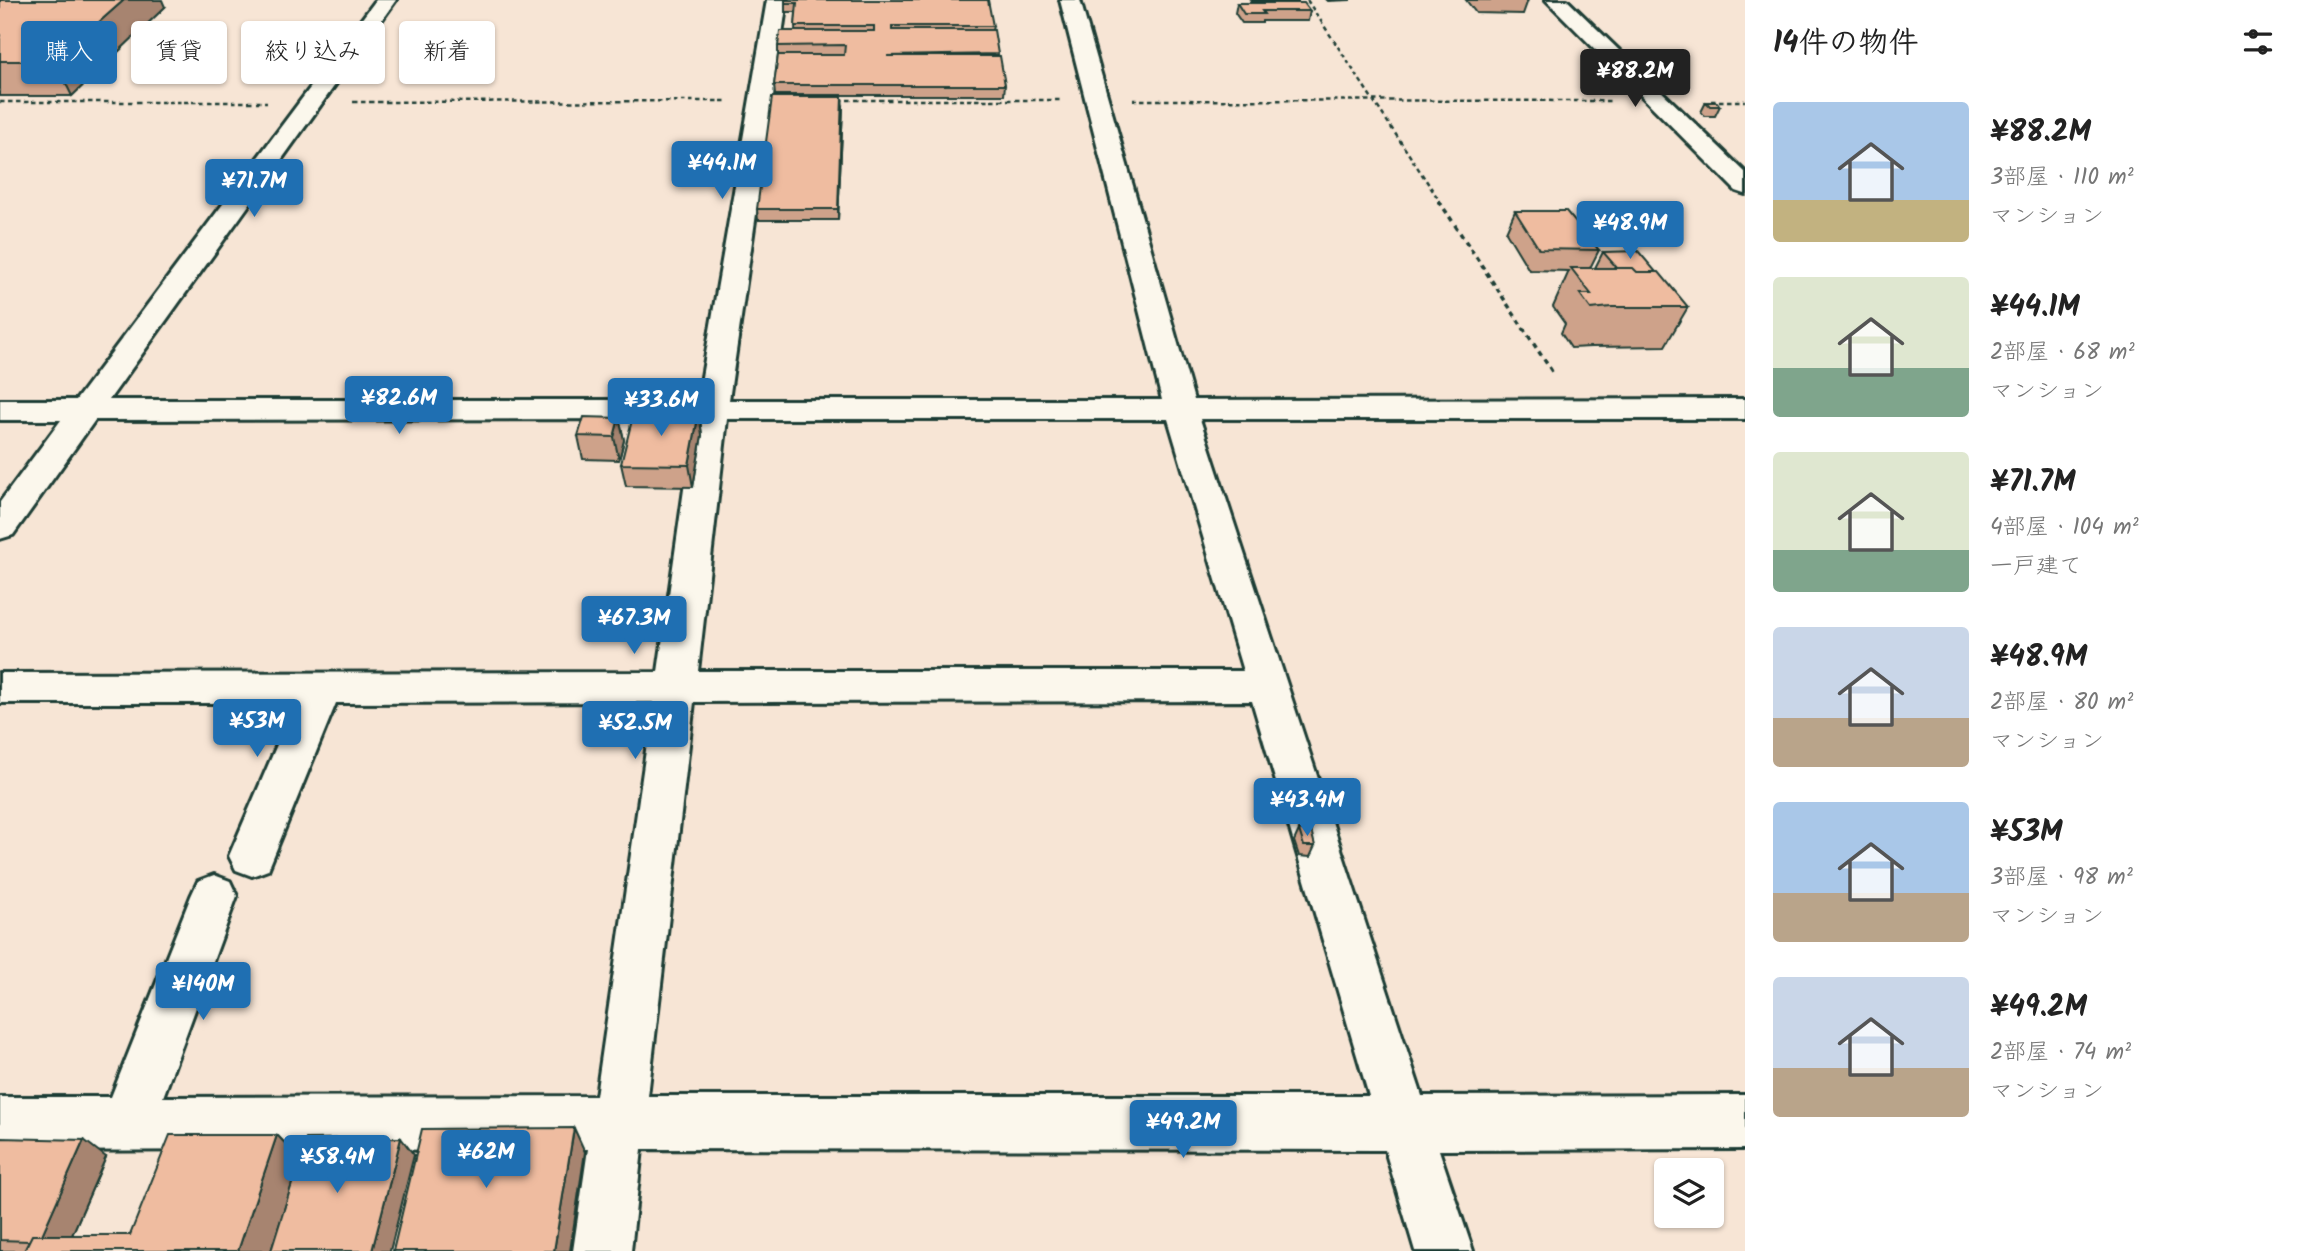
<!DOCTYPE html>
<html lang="ja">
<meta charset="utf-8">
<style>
body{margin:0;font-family:Kalam,"Klee One",sans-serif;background:#f2f2f2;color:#222;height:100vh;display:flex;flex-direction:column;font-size:26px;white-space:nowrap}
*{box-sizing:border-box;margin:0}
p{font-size:23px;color:#767676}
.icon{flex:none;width:38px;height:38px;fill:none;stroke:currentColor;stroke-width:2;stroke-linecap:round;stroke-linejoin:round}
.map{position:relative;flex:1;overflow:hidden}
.side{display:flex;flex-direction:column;background:#fff;width:560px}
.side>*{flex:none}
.banner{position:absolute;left:21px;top:21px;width:665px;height:63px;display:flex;gap:14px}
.tools{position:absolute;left:1654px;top:1158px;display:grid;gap:14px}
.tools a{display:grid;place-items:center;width:70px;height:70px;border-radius:7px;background:#fff;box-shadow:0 2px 5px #0004;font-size:35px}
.price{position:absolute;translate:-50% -60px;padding:0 16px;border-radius:7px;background:#1f6fb2;color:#fff;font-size:23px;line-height:46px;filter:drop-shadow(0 2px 4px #0008)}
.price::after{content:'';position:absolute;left:50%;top:42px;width:21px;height:16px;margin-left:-10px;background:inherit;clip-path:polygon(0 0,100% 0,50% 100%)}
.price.on{background:#222;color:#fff}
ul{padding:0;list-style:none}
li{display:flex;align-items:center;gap:21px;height:175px;padding:0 28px}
li span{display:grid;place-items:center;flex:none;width:196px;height:140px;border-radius:7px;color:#555}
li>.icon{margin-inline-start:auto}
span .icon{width:84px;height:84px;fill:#fffc;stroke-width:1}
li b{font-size:30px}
h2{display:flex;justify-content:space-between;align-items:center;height:84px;padding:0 28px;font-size:30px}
.tag{padding:0 24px;border-radius:7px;background:#fff;box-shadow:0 2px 5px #0004;font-size:24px;line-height:63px}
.tag.on{background:#1f6fb2;color:#fff}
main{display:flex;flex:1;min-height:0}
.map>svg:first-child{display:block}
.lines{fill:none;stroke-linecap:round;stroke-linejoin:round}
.street-casing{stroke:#1f3d34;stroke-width:6}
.path-far1{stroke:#1f3d34;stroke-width:2.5;stroke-dasharray:4.5 3.5;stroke-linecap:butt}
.path{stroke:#1f3d34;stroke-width:3.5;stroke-dasharray:5 4.5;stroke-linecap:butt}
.street{fill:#fbf7ec;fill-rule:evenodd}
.wall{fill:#cea28a;stroke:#1f3d34;stroke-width:2}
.shaded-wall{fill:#a78470;stroke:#1f3d34;stroke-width:2}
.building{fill:#efbca0;stroke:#1f3d34;stroke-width:2}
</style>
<main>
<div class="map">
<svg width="1745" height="1251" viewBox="0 0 1745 1251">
<rect width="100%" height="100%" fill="#f7e5d5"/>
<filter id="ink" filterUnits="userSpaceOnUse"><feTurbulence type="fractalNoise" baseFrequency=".0143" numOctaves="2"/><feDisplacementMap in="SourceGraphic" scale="14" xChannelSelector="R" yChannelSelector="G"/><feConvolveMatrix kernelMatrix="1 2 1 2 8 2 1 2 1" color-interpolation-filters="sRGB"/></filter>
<g filter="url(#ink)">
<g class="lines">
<defs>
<path id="street" d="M 376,0 L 396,0 L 109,400 L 698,400 L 767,0 L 787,0 L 729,400 L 1162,400 L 1060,0 L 1080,0 L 1194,400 L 1745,399 L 1745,419 L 1200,419 L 1422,1096 L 1745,1095 L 1745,1149 L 1439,1150 L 1473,1251 L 1415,1251 L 1385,1150 L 642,1149 L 631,1251 L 573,1251 L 588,1149 L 0,1151 L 0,1097 L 111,1097 L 191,896 L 198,881 L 214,875 L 230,881 L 237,896 L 163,1097 L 596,1096 L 653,702 L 336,703 L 268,870 L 252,876 L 236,870 L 229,856 L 295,703 L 0,703 L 0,673 L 658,672 L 694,419 L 95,420 L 13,535 L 0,539 L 0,502 L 61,420 L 0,420 L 0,400 L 76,400 ZM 727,419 L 1168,419 L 1243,671 L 698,671 ZM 1252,701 L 1369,1096 L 648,1096 L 694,702 Z
M 1546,0 L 1567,0 L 1745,172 L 1745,194 L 1736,191 Z"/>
</defs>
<use href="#street" class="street-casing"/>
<path class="path-far1" d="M 1307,0 L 1441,203
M 839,100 L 1062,100
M 1133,100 L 1611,101
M 1711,101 L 1745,101
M 0,102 L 267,102
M 353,102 L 726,101"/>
<path class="path" d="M 1439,201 L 1553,373"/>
<use href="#street" class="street"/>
</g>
<path class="wall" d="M 0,0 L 165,7 L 72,96 L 0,96 Z
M 785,0 L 993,26 L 992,30 L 1005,85 L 1004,95 L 775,95 L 774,85 L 778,55 L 778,46 L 795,31 L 796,12 L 785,12 Z
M 1250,0 L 1298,0 L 1298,1 L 1251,2 Z
M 1327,0 L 1351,0 L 1328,1 Z
M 1466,0 L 1528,0 L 1523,14 L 1476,13 Z
M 1237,3 L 1310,11 L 1308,21 L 1262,21 L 1262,23 L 1242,23 L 1235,13 Z
M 1706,102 L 1720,106 L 1715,116 L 1705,116 L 1701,112 Z
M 843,107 L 838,220 L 758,220 L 757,209 Z
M 1515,211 L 1599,250 L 1590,268 L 1595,268 L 1603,252 L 1688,307 L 1665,346 L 1591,347 L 1571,348 L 1561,333 L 1565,324 L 1553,307 L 1569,271 L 1529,270 L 1506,232 Z
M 699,412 L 702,435 L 693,487 L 626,486 L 621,464 Z
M 619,418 L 624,440 L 619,460 L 583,459 L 578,436 Z
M 1299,830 L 1315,846 L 1310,857 L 1299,856 L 1294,841 Z
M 277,1135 L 300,1159 L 414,1155 L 271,1251 L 0,1251 L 0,1138 L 106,1157 L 72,1235 L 130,1235 Z"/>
<path class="shaded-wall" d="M 124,0 L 162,0 L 165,7 L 72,96 L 55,61 Z
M 842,97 L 843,107 L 838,220 L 838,209 Z
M 699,412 L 702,435 L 693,487 L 689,465 Z
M 619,418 L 624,440 L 619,460 L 614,437 Z
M 574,1128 L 585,1152 L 570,1251 L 554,1251 Z
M 277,1135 L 300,1159 L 271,1251 L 238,1251 Z
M 401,1138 L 414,1155 L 390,1251 L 372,1251 Z
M 84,1140 L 106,1157 L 65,1251 L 39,1241 Z"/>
<path class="building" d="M 0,0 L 124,0 L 55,61 L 0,61 Z
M 785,0 L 988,0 L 993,26 L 892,26 L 892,30 L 994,30 L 998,54 L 887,56 L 1000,56 L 1005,85 L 774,85 L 778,55 L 844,55 L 845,45 L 778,46 L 780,31 L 874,31 L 874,26 L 795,26 L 797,3 L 785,3 Z
M 1237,3 L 1304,3 L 1310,11 L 1262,11 L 1264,14 L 1244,14 Z
M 772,97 L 842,97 L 838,209 L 757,209 Z
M 1706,102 L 1717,102 L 1720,106 L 1710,106 Z
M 1515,211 L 1566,211 L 1599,250 L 1539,249 Z
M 1638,251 L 1656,272 L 1637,272 L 1633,268 L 1617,268 L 1603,252 Z
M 1571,268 L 1633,268 L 1637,272 L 1659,272 L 1688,307 L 1611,307 L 1591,309 L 1580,294 L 1591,294 Z
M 634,412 L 699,412 L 689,465 L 621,464 Z
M 584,417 L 619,418 L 614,437 L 578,436 Z
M 1299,830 L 1311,830 L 1315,846 L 1304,846 Z
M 574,1128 L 554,1251 L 393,1251 L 422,1129 Z
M 170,1135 L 277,1135 L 238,1251 L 24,1251 L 32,1235 L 130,1235 Z
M 0,1138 L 84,1140 L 42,1235 L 32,1235 L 29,1241 L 0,1240 Z
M 401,1138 L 372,1251 L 271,1251 L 306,1139 Z"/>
</g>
</svg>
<div class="tools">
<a><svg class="icon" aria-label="layers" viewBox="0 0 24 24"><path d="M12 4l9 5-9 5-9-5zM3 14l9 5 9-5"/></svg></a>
</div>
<b class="price on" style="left:1635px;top:109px">¥88.2M</b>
<b class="price" style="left:722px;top:201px">¥44.1M</b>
<b class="price" style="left:254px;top:219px">¥71.7M</b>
<b class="price" style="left:1630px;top:261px">¥48.9M</b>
<b class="price" style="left:399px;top:436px">¥82.6M</b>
<b class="price" style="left:661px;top:438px">¥33.6M</b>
<b class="price" style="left:634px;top:656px">¥67.3M</b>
<b class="price" style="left:257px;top:759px">¥53M</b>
<b class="price" style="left:635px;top:761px">¥52.5M</b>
<b class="price" style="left:1307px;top:838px">¥43.4M</b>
<b class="price" style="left:203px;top:1022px">¥140M</b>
<b class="price" style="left:1183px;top:1160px">¥49.2M</b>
<b class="price" style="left:486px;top:1190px">¥62M</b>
<b class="price" style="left:337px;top:1195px">¥58.4M</b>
<div class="banner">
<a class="tag on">購入</a>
<a class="tag">賃貸</a>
<a class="tag">絞り込み</a>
<a class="tag">新着</a>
</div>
</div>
<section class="side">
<h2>14件の物件<svg class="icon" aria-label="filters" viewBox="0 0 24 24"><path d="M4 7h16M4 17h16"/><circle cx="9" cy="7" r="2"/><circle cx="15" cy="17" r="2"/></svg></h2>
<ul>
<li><span style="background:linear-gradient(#a9c7e8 70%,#c2b280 0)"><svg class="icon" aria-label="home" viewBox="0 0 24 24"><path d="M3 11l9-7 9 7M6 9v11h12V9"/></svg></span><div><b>¥88.2M</b><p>3部屋 · 110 m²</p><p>マンション</p></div></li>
<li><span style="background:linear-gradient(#dfe7d0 65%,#7fa58c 0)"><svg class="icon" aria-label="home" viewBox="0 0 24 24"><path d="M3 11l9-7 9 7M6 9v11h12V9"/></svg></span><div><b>¥44.1M</b><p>2部屋 · 68 m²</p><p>マンション</p></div></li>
<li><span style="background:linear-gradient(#dfe7d0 70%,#7fa58c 0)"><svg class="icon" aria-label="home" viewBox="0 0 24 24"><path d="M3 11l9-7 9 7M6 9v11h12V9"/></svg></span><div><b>¥71.7M</b><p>4部屋 · 104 m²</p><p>一戸建て</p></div></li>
<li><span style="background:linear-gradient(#c9d6e8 65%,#b9a48a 0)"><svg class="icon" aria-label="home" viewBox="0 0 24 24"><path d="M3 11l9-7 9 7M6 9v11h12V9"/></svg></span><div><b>¥48.9M</b><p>2部屋 · 80 m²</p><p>マンション</p></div></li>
<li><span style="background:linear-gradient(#a9c7e8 65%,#b9a48a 0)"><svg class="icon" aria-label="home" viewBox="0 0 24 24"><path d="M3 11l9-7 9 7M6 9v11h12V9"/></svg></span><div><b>¥53M</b><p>3部屋 · 98 m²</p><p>マンション</p></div></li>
<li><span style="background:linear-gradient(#c9d6e8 65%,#b9a48a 0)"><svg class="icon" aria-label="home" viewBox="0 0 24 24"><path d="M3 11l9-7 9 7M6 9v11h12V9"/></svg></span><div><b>¥49.2M</b><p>2部屋 · 74 m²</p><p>マンション</p></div></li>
</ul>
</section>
</main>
